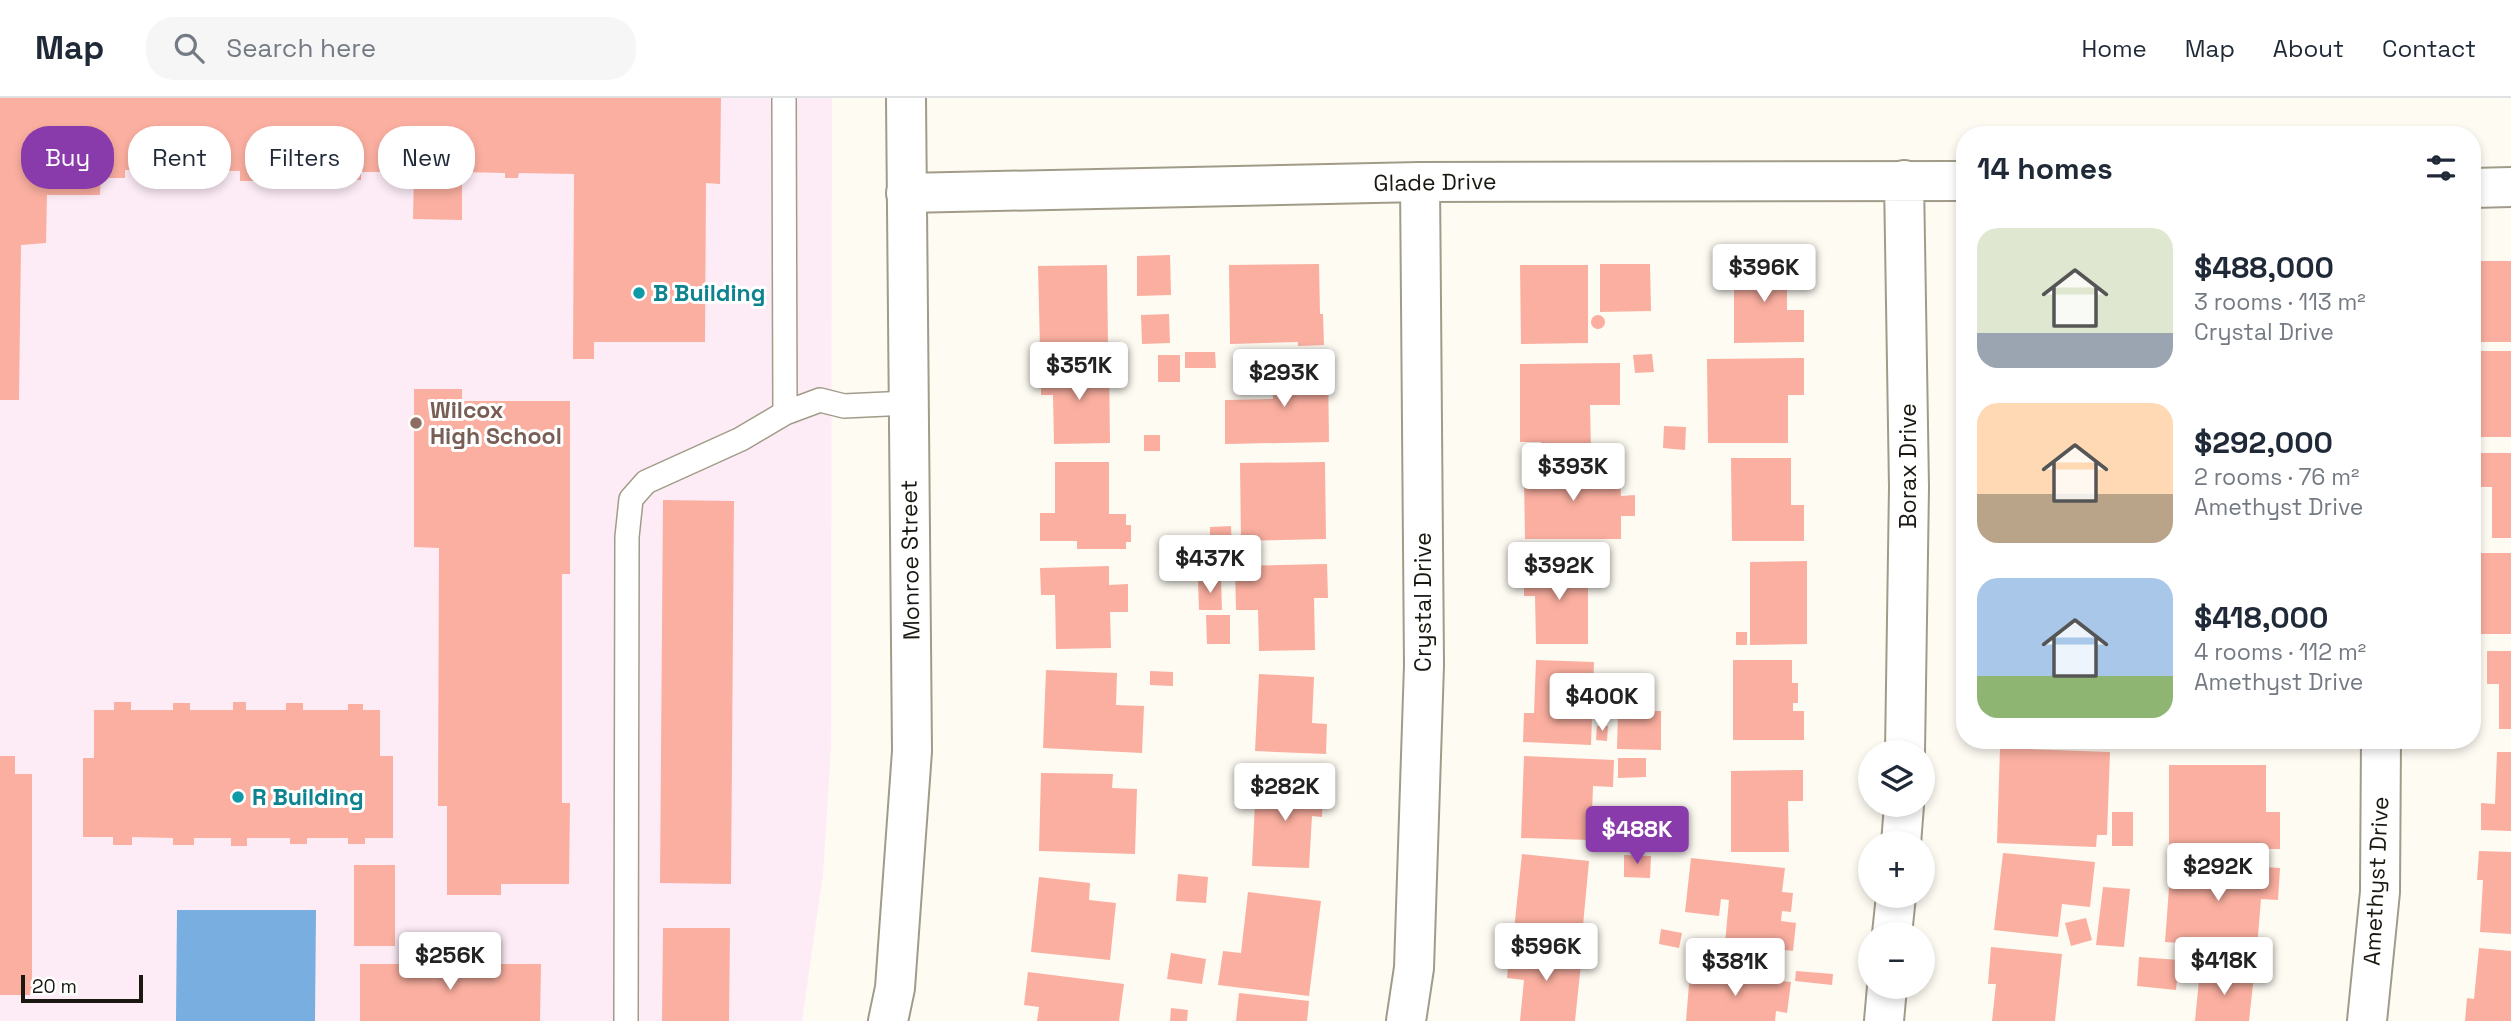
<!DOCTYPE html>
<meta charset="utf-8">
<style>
body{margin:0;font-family:"Space Grotesk",sans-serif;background:#f6f6f7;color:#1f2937;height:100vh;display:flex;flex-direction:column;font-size:26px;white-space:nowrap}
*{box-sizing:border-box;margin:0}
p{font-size:23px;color:#747a83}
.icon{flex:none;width:38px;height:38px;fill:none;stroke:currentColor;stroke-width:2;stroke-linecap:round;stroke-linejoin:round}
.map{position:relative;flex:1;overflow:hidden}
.details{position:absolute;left:1956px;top:28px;width:525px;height:623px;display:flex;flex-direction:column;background:#fff;border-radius:28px;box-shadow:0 4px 10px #0003}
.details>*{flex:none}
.hud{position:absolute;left:21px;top:28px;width:665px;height:63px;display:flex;gap:14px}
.controls{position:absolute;left:1858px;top:642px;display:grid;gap:14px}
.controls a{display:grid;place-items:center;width:77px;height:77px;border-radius:50%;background:#fff;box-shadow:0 4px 10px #0003;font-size:35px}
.scale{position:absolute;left:21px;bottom:18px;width:122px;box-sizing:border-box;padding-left:7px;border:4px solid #1a1811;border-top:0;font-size:19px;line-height:24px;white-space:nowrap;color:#1a1811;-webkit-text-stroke:5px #fff;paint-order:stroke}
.price{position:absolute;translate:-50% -60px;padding:0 16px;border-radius:7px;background:#fff;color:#222;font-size:23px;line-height:46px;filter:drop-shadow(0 2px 4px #0008)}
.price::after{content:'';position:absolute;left:50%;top:42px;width:21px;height:16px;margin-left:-10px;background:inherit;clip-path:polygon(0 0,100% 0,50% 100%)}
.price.on{background:#8a3bab;color:#fff}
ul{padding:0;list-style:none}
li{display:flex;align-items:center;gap:21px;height:175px;padding:0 21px}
li span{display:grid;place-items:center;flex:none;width:196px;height:140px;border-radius:21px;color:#555}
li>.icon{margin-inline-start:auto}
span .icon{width:84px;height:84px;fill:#fffc;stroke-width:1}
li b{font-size:30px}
h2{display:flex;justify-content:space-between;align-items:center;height:84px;padding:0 21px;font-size:30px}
.chip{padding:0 24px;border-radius:28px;background:#fff;box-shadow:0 4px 10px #0003;font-size:24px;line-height:63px}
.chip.on{background:#8a3bab;color:#fff}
header{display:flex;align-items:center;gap:42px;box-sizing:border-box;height:98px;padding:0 35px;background:#fff;border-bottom:2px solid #e0e1e3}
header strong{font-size:33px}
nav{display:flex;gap:38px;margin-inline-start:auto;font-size:24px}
.search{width:490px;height:63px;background:#f6f6f7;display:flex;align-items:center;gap:18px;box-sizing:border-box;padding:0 24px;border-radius:28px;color:#747a83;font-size:26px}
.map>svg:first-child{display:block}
.education{fill:#fdecf6}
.water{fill:#78afe0}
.building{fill:#fbafa0}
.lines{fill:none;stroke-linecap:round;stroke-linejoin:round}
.lane-casing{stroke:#a19c89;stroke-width:26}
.street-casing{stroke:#a19c89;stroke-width:42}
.secondary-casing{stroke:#a19c89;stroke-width:42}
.lane{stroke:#fff;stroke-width:23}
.street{stroke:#fff;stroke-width:38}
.secondary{stroke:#fff;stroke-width:38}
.culture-dot{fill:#0f9aa8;stroke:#fff;stroke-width:2.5}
.education-dot{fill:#8d6e63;stroke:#fff;stroke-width:2.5}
.labels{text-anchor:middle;stroke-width:6;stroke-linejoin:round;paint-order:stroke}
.street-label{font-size:23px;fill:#1a1811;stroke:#fff}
.culture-label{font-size:23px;font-weight:bold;fill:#0d838f;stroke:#fff;text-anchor:start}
.education-label{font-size:23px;font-weight:bold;fill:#785e54;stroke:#fff;text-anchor:start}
</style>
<header>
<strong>Map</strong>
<div class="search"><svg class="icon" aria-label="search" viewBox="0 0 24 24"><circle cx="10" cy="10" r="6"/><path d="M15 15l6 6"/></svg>Search here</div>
<nav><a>Home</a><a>Map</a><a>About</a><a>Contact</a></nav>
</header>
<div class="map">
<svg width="2511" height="923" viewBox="0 0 2511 923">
<rect width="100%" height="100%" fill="#fefbf3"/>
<path class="education" d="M 0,0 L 832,0 L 831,650 L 823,776 L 802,923 L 0,923 Z"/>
<path class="water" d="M 177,812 L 316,812 L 315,923 L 176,923 Z"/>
<path class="building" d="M 0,0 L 721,0 L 720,86 L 706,85 L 705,244 L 594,244 L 594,261 L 573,261 L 574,76 L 519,75 L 518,80 L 505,80 L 505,75 L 462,74 L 462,122 L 413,121 L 414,74 L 361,74 L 361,82 L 344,82 L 344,74 L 304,73 L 304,82 L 295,81 L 295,73 L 254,73 L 254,83 L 240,83 L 240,73 L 175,72 L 175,82 L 163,82 L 163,72 L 125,72 L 125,80 L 109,80 L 109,72 L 101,72 L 100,97 L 47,97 L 46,145 L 21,147 L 19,302 L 0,302 Z
M 1170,157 L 1171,197 L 1137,198 L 1137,158 Z
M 1734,161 L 1787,161 L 1787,212 L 1804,212 L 1804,244 L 1734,245 Z
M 2478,163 L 2511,163 L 2511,244 L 2478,244 Z
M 1319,166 L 1320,216 L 1323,216 L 1324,247 L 1298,248 L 1298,244 L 1230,246 L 1229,167 Z
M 1600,166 L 1650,166 L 1651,213 L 1600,214 Z
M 1107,167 L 1108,249 L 1040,251 L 1038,168 Z
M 1520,167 L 1588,167 L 1588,245 L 1521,246 Z
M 1169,216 L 1170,245 L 1142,246 L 1141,217 Z
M1591 224a7 7 0 1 1 14 0a7 7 0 1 1-14 0Z
M 2479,253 L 2511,253 L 2511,339 L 2479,339 Z
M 1185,254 L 1215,254 L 1216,270 L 1185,270 Z
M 1652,256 L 1654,274 L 1635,275 L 1633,257 Z
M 1158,257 L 1180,257 L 1180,284 L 1158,284 Z
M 1804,260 L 1804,297 L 1788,297 L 1788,345 L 1708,345 L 1707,261 Z
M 1109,265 L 1110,345 L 1054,346 L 1053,297 L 1041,297 L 1041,267 Z
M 1620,265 L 1620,307 L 1590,307 L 1591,352 L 1541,352 L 1541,344 L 1520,344 L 1520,266 Z
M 1328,266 L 1329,344 L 1225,346 L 1225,302 L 1273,301 L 1272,267 Z
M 414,291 L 462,291 L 462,303 L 570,303 L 570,476 L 562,476 L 562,705 L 570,705 L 569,786 L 501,786 L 501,797 L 447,797 L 447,708 L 438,708 L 439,450 L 414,449 Z
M 1664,328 L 1686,329 L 1685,352 L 1663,350 Z
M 1144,337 L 1160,337 L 1160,353 L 1144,353 Z
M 2478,355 L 2511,355 L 2511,440 L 2492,440 L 2492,389 L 2478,389 Z
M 1731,360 L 1791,360 L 1791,407 L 1804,407 L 1804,443 L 1732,443 Z
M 1590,362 L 1590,382 L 1620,381 L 1621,398 L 1635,397 L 1635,418 L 1621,418 L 1621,441 L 1525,441 L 1524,382 L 1533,382 L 1533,363 Z
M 1055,364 L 1109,364 L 1109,416 L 1126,416 L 1126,427 L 1131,427 L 1131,444 L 1126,444 L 1126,451 L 1077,451 L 1077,443 L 1040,443 L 1040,415 L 1055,415 Z
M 1325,364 L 1326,441 L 1241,443 L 1240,365 Z
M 663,402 L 734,403 L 731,786 L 660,785 Z
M 1231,428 L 1232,451 L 1210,451 L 1210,429 Z
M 1541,445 L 1564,445 L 1564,451 L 1541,451 Z
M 2479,455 L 2511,455 L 2511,536 L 2479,536 Z
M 1807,463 L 1807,546 L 1750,547 L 1750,464 Z
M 1327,466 L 1328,500 L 1314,500 L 1315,552 L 1259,553 L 1258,512 L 1236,512 L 1235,468 Z
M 1524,466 L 1588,466 L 1588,546 L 1536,546 L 1535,498 L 1524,498 Z
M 1109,468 L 1109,487 L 1128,486 L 1128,514 L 1110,514 L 1111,550 L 1056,551 L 1055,497 L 1041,497 L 1040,470 Z
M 1198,482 L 1221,482 L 1222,512 L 1199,512 Z
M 1206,517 L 1230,517 L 1230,546 L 1207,546 Z
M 1736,534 L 1747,534 L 1747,547 L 1736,547 Z
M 2487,553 L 2511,553 L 2511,631 L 2499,631 L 2499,586 L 2487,586 Z
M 1536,562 L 1594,564 L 1591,647 L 1523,644 L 1524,615 L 1534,615 Z
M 1733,562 L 1792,562 L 1792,585 L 1798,585 L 1798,605 L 1793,605 L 1793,613 L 1804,613 L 1804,642 L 1733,642 Z
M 1046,572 L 1117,575 L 1116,607 L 1144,608 L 1142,655 L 1043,650 Z
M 1150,573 L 1173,574 L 1173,588 L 1150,587 Z
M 1259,576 L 1314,579 L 1312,625 L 1327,626 L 1326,656 L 1255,653 Z
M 114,604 L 131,604 L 131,612 L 173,612 L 173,605 L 190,605 L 190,612 L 233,612 L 233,604 L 246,604 L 246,612 L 286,612 L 286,605 L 303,605 L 303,612 L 348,612 L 348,606 L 363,606 L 363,612 L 380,612 L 380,658 L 393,658 L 393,740 L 365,740 L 365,746 L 348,746 L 348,740 L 307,740 L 307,746 L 290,746 L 290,740 L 247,740 L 247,748 L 231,748 L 231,740 L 194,740 L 194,747 L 173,747 L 173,740 L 132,739 L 132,747 L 113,747 L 113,739 L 83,739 L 83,660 L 94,660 L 94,612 L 114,612 Z
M 1618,613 L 1661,613 L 1661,652 L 1617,651 Z
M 1597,628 L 1608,628 L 1607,643 L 1596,642 Z
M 2000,650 L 2110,654 L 2107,737 L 2097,737 L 2096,749 L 1997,745 Z
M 2497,654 L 2511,654 L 2511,733 L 2481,732 L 2481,705 L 2495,706 Z
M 0,658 L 15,658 L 15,676 L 32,676 L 32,897 L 0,897 Z
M 1524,658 L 1614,662 L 1613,689 L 1593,688 L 1591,742 L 1521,740 Z
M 1618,660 L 1646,660 L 1646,679 L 1618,680 Z
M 2169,667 L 2266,667 L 2266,714 L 2280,714 L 2280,751 L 2169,750 Z
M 1803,672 L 1803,703 L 1788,703 L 1789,754 L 1731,754 L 1731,673 Z
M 1041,675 L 1113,676 L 1112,690 L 1137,691 L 1135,756 L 1039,753 Z
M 1256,683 L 1323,687 L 1322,719 L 1312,718 L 1309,770 L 1252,768 Z
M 2112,714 L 2133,714 L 2133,748 L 2112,748 Z
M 2479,753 L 2511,754 L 2511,836 L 2480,834 L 2483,782 L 2477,782 Z
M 2003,755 L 2095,764 L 2090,809 L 2062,806 L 2058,839 L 1994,832 Z
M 1522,756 L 1589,763 L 1582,838 L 1514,832 Z
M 1624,757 L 1651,758 L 1650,780 L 1624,779 Z
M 1691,760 L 1785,770 L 1782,794 L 1793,795 L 1791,814 L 1782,813 L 1781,823 L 1796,825 L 1793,853 L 1725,845 L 1729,802 L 1721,801 L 1719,818 L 1685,814 Z
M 2171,763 L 2280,770 L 2278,802 L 2261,801 L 2257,850 L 2165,844 Z
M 354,767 L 395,767 L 395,848 L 354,848 Z
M 1178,776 L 1208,779 L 1206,805 L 1176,803 Z
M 1039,779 L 1090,785 L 1089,802 L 1116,805 L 1110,862 L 1031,854 Z
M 2103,789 L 2130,791 L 2124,849 L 2096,847 Z
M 1248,794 L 1321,803 L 1309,898 L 1218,887 L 1223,853 L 1241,855 Z
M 2086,820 L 2092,842 L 2071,848 L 2065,825 Z
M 663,830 L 730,830 L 729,923 L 662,923 Z
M 1661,831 L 1682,835 L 1679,850 L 1659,846 Z
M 1510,848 L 1582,856 L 1575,923 L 1520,923 L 1524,882 L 1507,880 Z
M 1991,849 L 2062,856 L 2055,923 L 1992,923 L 1996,886 L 1988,886 Z
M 2479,850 L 2511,853 L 2511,923 L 2465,923 L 2467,900 L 2474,901 Z
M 1171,855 L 1206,861 L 1202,886 L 1167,881 Z
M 2139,859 L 2179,862 L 2176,892 L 2137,888 Z
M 360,866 L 541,866 L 540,923 L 360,923 Z
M 2200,872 L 2254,877 L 2249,923 L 2195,923 Z
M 1796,873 L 1833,876 L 1832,887 L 1795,883 Z
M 1028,874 L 1124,886 L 1119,923 L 1037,923 L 1039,909 L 1024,907 Z
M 1690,874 L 1791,884 L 1787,915 L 1776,913 L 1775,923 L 1686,923 Z
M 1239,895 L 1309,903 L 1307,923 L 1236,923 Z
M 1171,910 L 1188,912 L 1187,923 L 1170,923 Z"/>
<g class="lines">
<defs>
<path id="lane" d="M 784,0 L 785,315
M 626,923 L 627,439 L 631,401 L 646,384 L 741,341 L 785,315 L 820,302 L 844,308 L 908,305"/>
<path id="street" d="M 1904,82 L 1909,389 L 1905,654
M 2473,90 L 2511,89
M 906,95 L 1420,84 L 1965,83
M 1901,746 L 1904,707
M 1892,836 L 1896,798
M 1406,923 L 1414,870 L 1424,567 L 1420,84
M 1884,923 L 1887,889
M 2367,923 L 2380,794 L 2381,642"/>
<path id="secondary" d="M 888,923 L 895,890 L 912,653 L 906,0"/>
</defs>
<use href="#lane" class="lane-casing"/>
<use href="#street" class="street-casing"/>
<use href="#secondary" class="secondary-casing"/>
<use href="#lane" class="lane"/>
<use href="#street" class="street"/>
<use href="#secondary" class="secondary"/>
</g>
<g class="culture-dot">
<circle cx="639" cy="195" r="7"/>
<circle cx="238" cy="699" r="7"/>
</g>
<circle class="education-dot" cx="416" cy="325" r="7"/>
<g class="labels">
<g class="street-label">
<text transform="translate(1435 84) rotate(-1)" y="8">Glade Drive</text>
<text transform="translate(1908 368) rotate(-90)" y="8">Borax Drive</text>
<text transform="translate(910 462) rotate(-91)" y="8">Monroe Street</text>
<text transform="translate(1423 504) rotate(-90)" y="8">Crystal Drive</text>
<text transform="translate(2376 783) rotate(-87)" y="8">Amethyst Drive</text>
</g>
<g class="culture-label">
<text x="653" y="203">B Building</text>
<text x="252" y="707">R Building</text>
</g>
<g class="education-label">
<text x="430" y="320">Wilcox<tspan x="430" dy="26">High School</tspan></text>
</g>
</g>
</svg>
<div class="controls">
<a><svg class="icon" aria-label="layers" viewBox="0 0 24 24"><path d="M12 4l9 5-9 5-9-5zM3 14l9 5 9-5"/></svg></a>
<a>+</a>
<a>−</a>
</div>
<div class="scale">20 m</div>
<b class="price" style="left:1764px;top:206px">$396K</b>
<b class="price" style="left:1079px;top:304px">$351K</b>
<b class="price" style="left:1284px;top:311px">$293K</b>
<b class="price" style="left:1573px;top:405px">$393K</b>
<b class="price" style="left:1210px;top:497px">$437K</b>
<b class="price" style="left:1559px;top:504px">$392K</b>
<b class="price" style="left:1602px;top:635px">$400K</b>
<b class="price" style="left:1285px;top:725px">$282K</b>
<b class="price on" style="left:1637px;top:768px">$488K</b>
<b class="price" style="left:2218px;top:805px">$292K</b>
<b class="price" style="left:1546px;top:885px">$596K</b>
<b class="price" style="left:450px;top:894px">$256K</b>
<b class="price" style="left:2224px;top:899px">$418K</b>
<b class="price" style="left:1735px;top:900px">$381K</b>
<div class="hud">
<a class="chip on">Buy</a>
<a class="chip">Rent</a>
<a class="chip">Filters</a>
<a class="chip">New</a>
</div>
<section class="details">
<h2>14 homes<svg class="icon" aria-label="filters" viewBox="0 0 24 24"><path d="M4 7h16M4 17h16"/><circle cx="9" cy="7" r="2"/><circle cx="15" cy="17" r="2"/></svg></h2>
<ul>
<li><span style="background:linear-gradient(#dfe7d0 75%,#9aa5b1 0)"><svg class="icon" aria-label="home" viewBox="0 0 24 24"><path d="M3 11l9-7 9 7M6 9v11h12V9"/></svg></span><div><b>$488,000</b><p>3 rooms · 113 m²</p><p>Crystal Drive</p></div></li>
<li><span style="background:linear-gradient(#ffd9b3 65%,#b9a48a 0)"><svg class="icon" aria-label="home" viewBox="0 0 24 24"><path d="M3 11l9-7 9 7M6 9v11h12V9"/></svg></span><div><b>$292,000</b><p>2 rooms · 76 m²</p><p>Amethyst Drive</p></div></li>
<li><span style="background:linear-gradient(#a9c7e8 70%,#8fb573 0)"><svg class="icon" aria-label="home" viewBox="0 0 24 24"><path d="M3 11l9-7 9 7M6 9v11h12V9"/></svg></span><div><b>$418,000</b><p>4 rooms · 112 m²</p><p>Amethyst Drive</p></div></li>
</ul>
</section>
</div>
